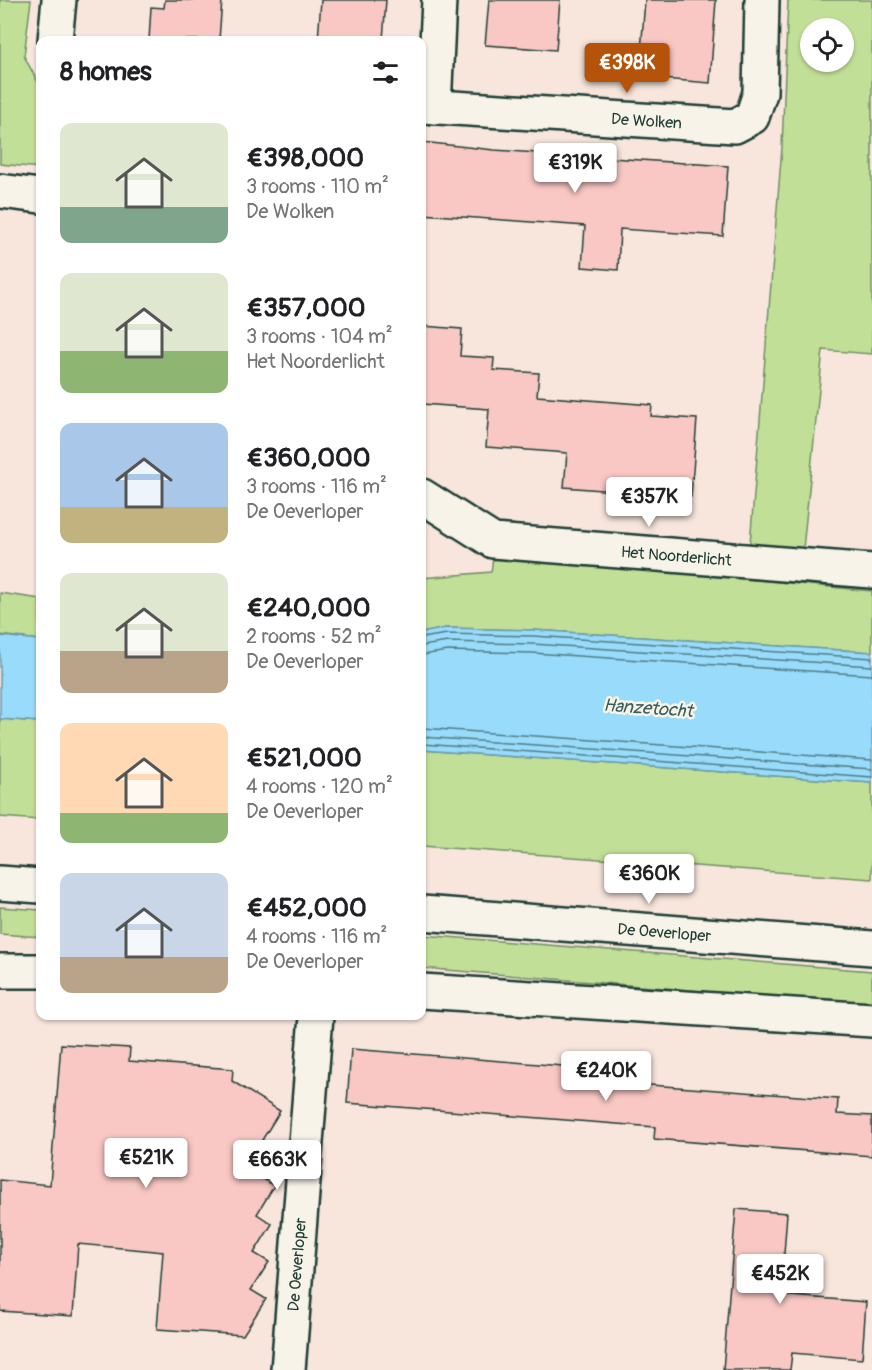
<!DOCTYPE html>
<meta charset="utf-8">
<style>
body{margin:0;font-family:Pangolin,sans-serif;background:#f6f6f6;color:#202124;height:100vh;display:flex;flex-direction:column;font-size:22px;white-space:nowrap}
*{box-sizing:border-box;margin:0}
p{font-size:20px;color:#757577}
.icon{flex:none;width:33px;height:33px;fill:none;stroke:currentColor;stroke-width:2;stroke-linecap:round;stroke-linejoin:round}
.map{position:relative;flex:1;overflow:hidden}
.side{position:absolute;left:36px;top:36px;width:390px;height:984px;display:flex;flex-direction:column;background:#fff;border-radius:12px;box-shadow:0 2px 4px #0004}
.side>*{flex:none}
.tools{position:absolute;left:800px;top:18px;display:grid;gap:12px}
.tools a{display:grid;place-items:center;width:54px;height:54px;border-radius:50%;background:#fff;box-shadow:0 2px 4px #0004;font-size:30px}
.price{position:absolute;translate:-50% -51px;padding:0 14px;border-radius:6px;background:#fff;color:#222;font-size:20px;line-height:39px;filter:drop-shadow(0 2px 3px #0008)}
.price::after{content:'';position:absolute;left:50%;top:36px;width:18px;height:14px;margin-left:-9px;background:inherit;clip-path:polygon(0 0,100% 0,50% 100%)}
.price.active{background:#b45309;color:#fff}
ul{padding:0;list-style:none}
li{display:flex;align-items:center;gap:18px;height:150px;padding:0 24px}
li span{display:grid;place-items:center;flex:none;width:168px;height:120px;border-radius:12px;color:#555}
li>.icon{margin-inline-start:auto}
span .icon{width:72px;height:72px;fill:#fffc;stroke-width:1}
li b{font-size:26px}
h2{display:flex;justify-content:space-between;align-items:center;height:72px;padding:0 24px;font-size:26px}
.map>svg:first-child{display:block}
.green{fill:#c2df97;stroke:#708e66;stroke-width:1.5;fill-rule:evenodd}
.water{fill:#99dbfb;stroke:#689cab;stroke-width:1.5}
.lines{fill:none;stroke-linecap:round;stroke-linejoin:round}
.shore{stroke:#507c84;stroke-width:1.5}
.building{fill:#f9c8c4;stroke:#1f3d34;stroke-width:1.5}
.minor-casing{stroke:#1f3d34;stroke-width:38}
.major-casing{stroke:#1f3d34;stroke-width:38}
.minor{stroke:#f7f3e8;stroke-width:33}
.major{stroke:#f7f3e8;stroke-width:33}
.labels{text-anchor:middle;stroke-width:5;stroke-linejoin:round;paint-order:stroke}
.street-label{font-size:16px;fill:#1f3d34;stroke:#f7f3e8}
.water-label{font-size:18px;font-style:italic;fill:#375d5c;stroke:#f7f3e8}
</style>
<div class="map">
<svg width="872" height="1370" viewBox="0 0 872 1370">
<rect width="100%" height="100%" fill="#f8e6dd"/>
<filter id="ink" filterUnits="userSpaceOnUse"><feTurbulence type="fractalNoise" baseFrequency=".0167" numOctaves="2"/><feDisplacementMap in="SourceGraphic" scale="12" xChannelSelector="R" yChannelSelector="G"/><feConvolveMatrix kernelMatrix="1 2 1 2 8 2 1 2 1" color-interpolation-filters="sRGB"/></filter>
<g filter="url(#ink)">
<path class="green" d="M 0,0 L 31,0 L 24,56 L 40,86 L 40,168 L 0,164 Z
M 788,0 L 872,0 L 872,354 L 823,350 L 803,549 L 750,544 L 782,147 ZM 810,28 L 843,28 L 843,62 L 810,62 Z
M 494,550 L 529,558 L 872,591 L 872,652 L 533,630 L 446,628 L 422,633 L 422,578 L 491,572 Z
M 0,593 L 40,599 L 40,640 L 0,635 Z
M 0,719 L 40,722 L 40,820 L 0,817 Z
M 422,750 L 872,783 L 872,879 L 422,846 Z
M 0,907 L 40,910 L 40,937 L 0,934 Z
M 422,935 L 872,971 L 872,1005 L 422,968 Z"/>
<path class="water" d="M 446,628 L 533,630 L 872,652 L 872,783 L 422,750 L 422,633 Z
M 0,636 L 40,640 L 40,722 L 0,719 Z"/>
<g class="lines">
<path class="shore" d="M 422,638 L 447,634 L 533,636 L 872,658
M 422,646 L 448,642 L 532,644 L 872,666
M 422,655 L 448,651 L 532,653 L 872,675
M 422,728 L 872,760
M 422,737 L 872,769
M 422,744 L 872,777"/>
</g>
<path class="building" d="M 165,0 L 222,0 L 219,40 L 149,40 L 151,7 L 164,8 Z
M 321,0 L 386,0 L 383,40 L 318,40 Z
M 489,0 L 560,0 L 556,50 L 485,45 Z
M 645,0 L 716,0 L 710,83 L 639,77 Z
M 422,142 L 494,150 L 728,166 L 723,236 L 620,229 L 618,270 L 582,267 L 585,226 L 422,214 Z
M 422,326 L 462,329 L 460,356 L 494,358 L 493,370 L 539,373 L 537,396 L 652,405 L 651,416 L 697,419 L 691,497 L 564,487 L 567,453 L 486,447 L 489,409 L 422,404 Z
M 61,1044 L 130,1048 L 129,1061 L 233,1069 L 232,1081 L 280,1111 L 262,1140 L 277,1149 L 260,1177 L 274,1186 L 257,1214 L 272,1224 L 254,1253 L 269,1262 L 251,1290 L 266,1299 L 243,1335 L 157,1329 L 163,1252 L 144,1250 L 78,1244 L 73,1316 L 0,1311 L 0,1180 L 50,1185 Z
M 351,1049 L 638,1072 L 637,1084 L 838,1099 L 837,1114 L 872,1116 L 872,1156 L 654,1139 L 655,1127 L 347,1103 Z
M 736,1209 L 787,1213 L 781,1295 L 866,1302 L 862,1359 L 792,1353 L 790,1370 L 723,1370 Z"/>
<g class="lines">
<defs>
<g id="minor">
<path d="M 55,40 L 59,0"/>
<path id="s1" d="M 422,106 L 735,126 L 752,117 L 760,93 L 762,0"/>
<path d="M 434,107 L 439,0"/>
<path d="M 0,191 L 40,196"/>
<path id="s2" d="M 422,496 L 493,541 L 872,571"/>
<path d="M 0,971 L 40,971"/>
<path d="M 422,991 L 872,1020"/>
<path id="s3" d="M 288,1370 L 316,1016"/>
</g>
<g id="major">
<path d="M 0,883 L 40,886"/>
<path id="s4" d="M 422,913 L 872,948"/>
</g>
</defs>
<use href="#minor" class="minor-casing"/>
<use href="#major" class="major-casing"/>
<use href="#minor" class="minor"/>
<use href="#major" class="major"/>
</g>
</g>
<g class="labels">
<g class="street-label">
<text dy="6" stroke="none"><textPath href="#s1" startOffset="225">De Wolken</textPath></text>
<text dy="6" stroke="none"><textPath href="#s2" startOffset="268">Het Noorderlicht</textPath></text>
<text dy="6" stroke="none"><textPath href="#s4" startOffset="243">De Oeverloper</textPath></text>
<text dy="6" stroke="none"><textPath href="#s3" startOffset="106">De Oeverloper</textPath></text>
</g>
<g class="water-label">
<text transform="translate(648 708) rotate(4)" y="6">Hanzetocht</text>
</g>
</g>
</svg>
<div class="tools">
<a><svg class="icon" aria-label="locate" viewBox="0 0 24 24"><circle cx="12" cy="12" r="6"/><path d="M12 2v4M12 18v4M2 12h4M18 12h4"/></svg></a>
</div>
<b class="price active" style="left:627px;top:94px">€398K</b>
<b class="price" style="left:575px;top:194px">€319K</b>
<b class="price" style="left:649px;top:528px">€357K</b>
<b class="price" style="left:649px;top:905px">€360K</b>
<b class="price" style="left:606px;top:1102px">€240K</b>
<b class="price" style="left:146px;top:1189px">€521K</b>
<b class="price" style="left:277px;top:1191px">€663K</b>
<b class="price" style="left:780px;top:1305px">€452K</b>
<section class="side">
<h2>8 homes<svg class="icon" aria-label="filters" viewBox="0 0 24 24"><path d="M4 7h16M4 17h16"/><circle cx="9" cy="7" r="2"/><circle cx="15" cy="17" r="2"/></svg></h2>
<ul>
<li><span style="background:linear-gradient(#dfe7d0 70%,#7fa58c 0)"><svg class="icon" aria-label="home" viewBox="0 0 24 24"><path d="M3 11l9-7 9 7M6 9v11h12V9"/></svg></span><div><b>€398,000</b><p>3 rooms · 110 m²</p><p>De Wolken</p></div></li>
<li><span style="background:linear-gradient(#dfe7d0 65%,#8fb573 0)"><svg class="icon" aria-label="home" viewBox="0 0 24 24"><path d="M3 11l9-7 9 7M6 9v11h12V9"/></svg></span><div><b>€357,000</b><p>3 rooms · 104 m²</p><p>Het Noorderlicht</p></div></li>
<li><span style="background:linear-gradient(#a9c7e8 70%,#c2b280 0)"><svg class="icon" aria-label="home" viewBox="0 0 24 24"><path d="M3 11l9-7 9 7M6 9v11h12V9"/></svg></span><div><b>€360,000</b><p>3 rooms · 116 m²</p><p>De Oeverloper</p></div></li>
<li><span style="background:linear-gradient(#dfe7d0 65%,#b9a48a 0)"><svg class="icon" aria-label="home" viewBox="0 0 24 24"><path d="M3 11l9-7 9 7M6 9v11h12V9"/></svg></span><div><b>€240,000</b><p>2 rooms · 52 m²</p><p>De Oeverloper</p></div></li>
<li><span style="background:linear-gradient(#ffd9b3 75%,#8fb573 0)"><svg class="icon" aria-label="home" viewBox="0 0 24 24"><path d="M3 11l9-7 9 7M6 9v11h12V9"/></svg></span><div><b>€521,000</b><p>4 rooms · 120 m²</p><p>De Oeverloper</p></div></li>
<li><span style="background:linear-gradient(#c9d6e8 70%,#b9a48a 0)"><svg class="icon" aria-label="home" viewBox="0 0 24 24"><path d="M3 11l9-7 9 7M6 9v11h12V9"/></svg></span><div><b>€452,000</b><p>4 rooms · 116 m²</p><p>De Oeverloper</p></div></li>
</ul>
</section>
</div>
